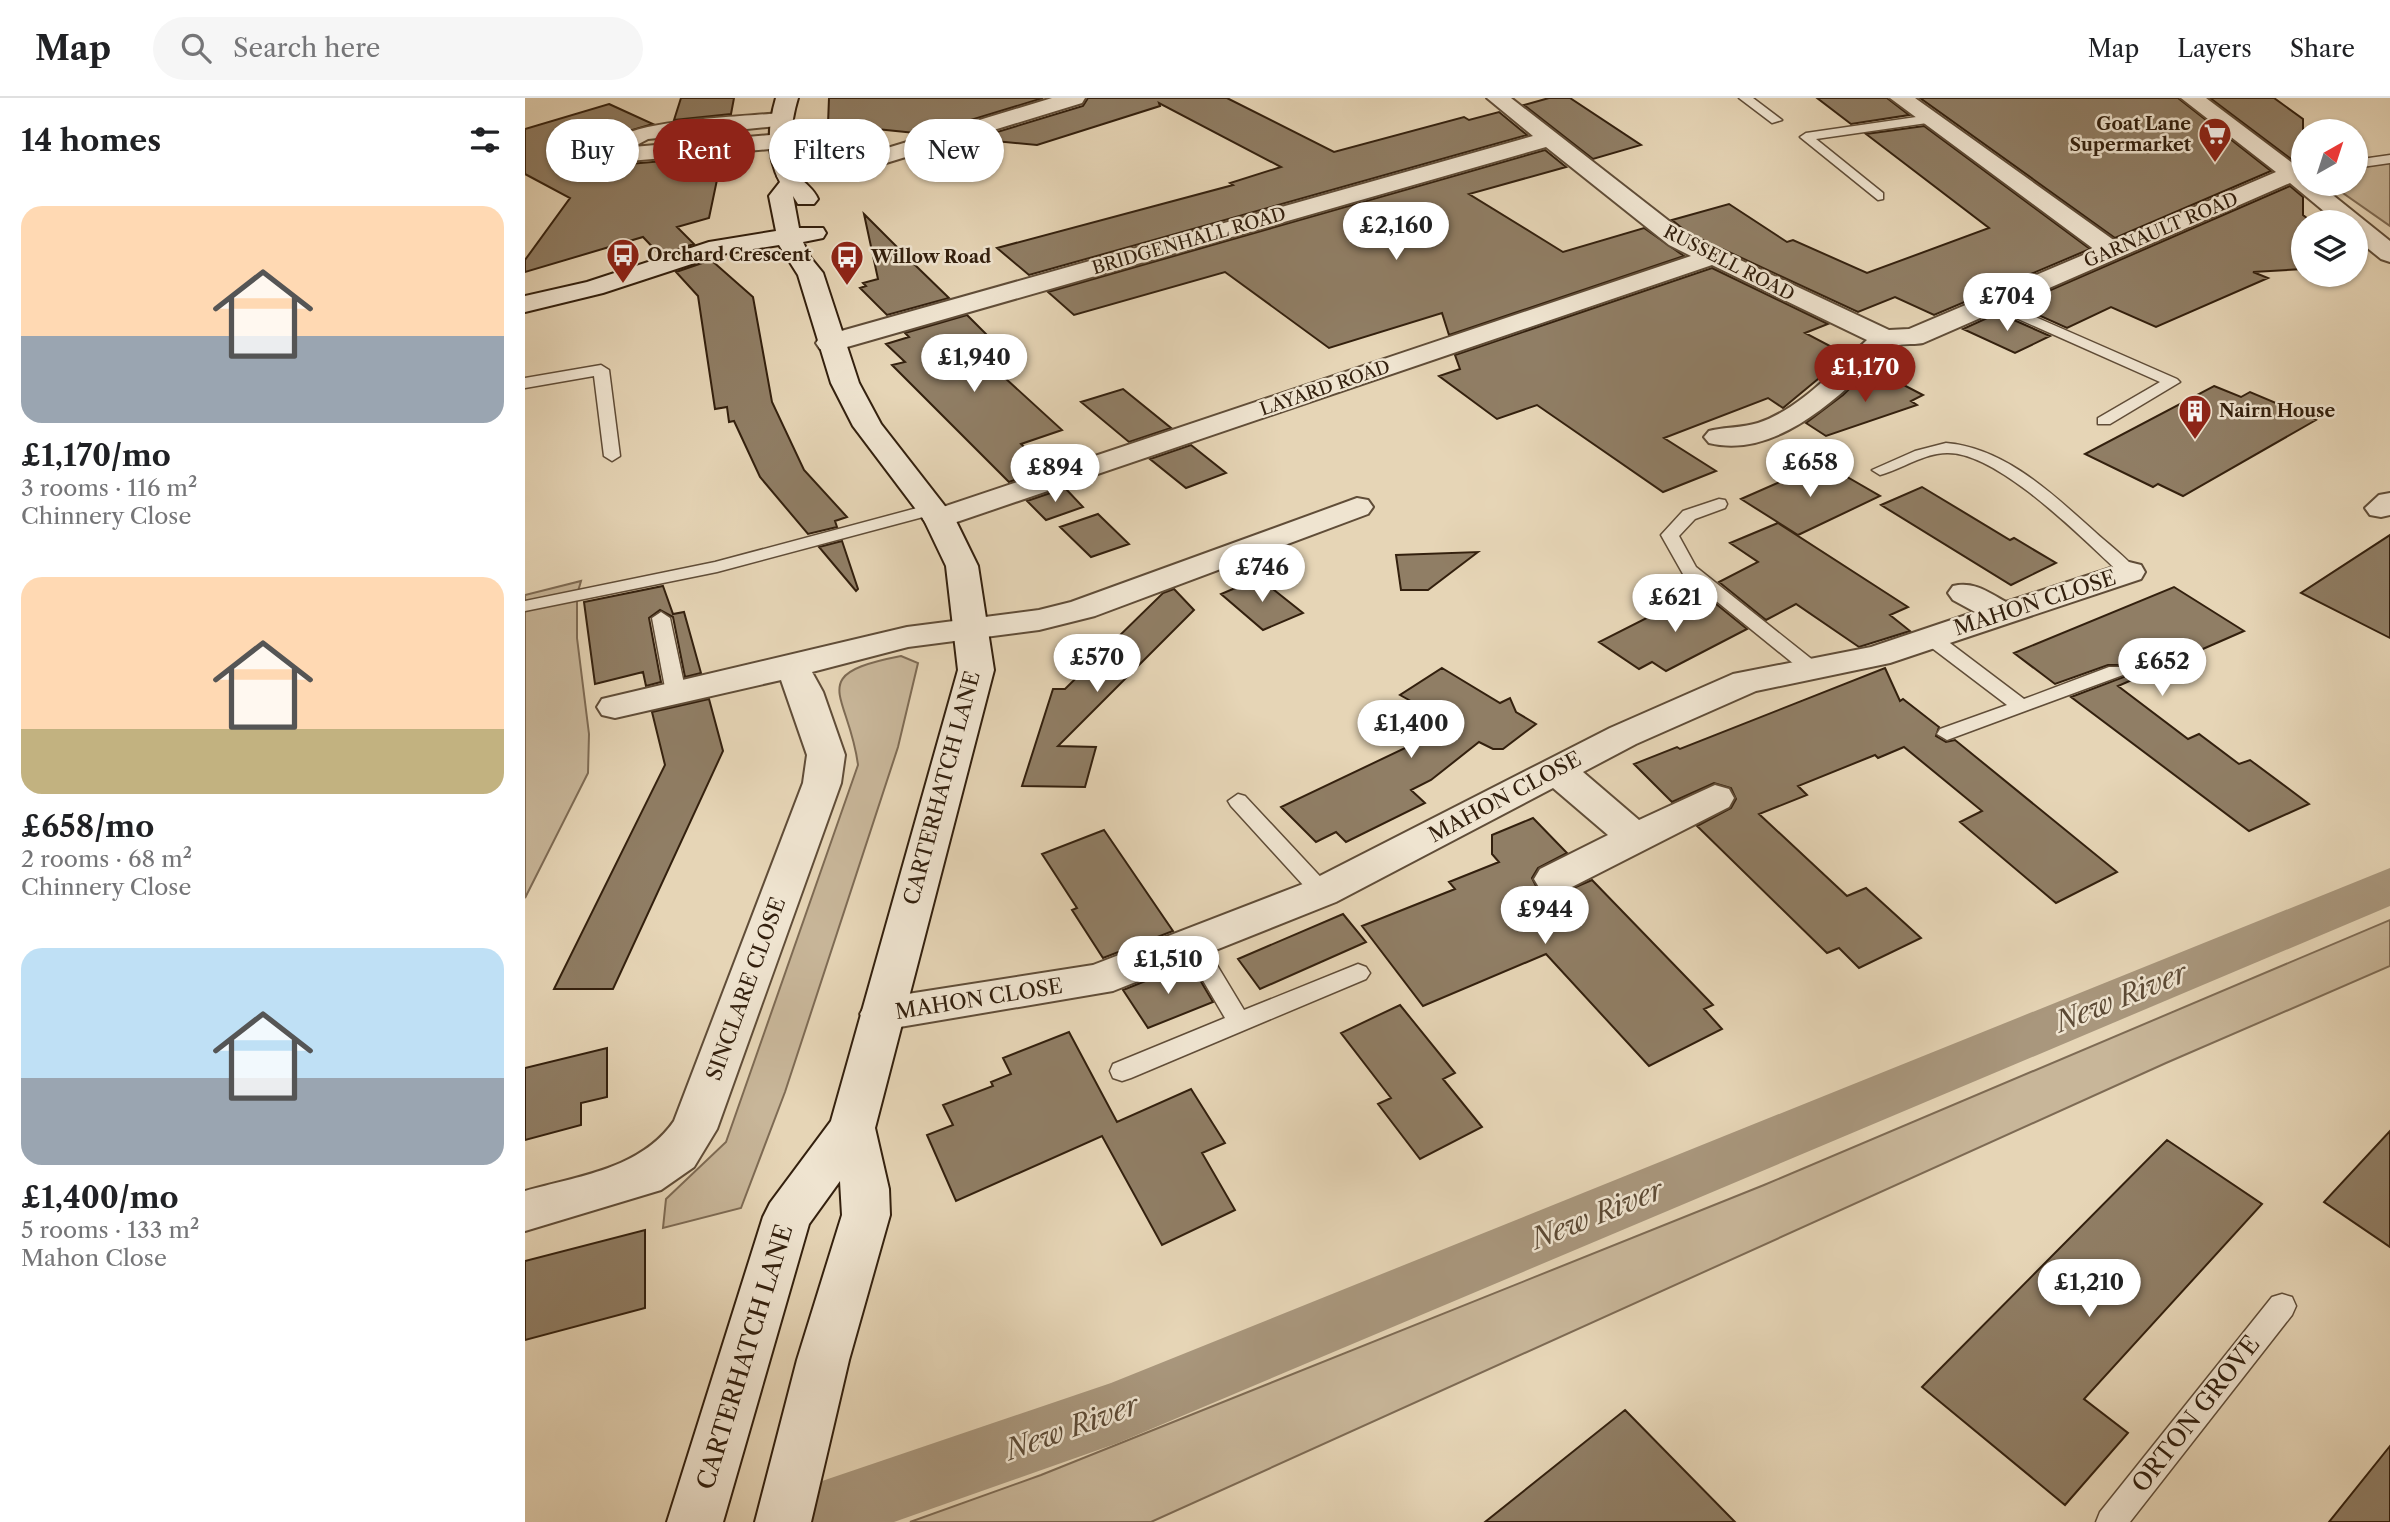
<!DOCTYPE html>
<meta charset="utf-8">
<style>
body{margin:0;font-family:"Libre Caslon Text",serif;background:#f6f6f6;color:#202124;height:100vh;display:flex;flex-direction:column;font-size:26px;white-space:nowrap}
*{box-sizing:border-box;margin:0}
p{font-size:23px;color:#757577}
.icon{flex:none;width:38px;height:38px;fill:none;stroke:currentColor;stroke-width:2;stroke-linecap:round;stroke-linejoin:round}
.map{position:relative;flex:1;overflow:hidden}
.details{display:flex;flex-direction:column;background:#fff;width:525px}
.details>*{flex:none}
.top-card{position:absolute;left:21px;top:21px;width:665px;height:63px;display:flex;gap:14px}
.needle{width:46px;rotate:39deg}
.buttons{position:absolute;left:1766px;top:21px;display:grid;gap:14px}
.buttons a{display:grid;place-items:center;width:77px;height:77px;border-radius:50%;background:#fff;box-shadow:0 2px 5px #0004;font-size:35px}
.price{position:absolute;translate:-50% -60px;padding:0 16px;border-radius:24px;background:#fff;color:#222;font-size:23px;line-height:46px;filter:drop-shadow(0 2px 4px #0008)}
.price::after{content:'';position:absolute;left:50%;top:42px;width:21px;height:16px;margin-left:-10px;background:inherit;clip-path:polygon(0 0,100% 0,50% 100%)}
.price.selected{background:#8f2418;color:#fff}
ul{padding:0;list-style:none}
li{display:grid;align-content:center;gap:14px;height:371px;padding:0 21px}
li span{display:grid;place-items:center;height:217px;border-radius:21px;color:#555}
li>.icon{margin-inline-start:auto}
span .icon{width:126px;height:126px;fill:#fffc;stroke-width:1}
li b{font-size:30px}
h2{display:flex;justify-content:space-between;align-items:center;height:84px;padding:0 21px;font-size:30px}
.pill{padding:0 24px;border-radius:32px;background:#fff;box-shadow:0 2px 5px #0004;font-size:24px;line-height:63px}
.pill.selected{background:#8f2418;color:#fff}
header{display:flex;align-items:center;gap:42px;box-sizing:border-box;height:98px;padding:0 35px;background:#fff;border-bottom:2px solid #e0e0e0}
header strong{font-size:33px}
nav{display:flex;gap:38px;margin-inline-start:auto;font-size:24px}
.search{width:490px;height:63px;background:#f6f6f6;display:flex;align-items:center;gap:18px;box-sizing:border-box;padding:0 24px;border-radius:38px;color:#757577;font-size:26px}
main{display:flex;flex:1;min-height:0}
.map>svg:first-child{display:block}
.green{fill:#c8b699;stroke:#7e6b54;stroke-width:2}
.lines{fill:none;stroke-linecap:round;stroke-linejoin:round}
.canal{fill:#a9977d;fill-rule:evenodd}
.building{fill:#907e65;stroke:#33200e;stroke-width:2}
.lane-casing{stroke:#604d38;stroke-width:3}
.street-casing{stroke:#604d38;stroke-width:4}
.secondary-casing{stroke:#33200e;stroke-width:4}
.lane{fill:#efe4d0;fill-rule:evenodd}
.street{fill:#efe4d0;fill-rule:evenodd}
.secondary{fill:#efe4d0;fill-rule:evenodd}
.labels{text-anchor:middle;stroke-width:5;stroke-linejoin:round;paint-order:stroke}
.far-poi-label{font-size:18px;font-weight:bold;fill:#33200e;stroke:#efe4d0;text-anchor:start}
.far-street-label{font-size:18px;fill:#33200e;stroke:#efe4d0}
.street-label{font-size:21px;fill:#33200e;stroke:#efe4d0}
.near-street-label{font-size:24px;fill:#33200e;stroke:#efe4d0}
.near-water-label{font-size:28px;font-style:italic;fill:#5c4a35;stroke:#efe4d0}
</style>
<header>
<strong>Map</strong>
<div class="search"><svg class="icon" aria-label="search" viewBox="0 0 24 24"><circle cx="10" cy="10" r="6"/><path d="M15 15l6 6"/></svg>Search here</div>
<nav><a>Map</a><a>Layers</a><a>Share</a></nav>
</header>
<main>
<section class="details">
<h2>14 homes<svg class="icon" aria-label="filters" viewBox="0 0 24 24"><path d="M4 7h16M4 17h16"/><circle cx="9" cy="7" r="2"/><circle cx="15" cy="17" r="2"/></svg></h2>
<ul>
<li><span style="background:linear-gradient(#ffd9b3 60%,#9aa5b1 0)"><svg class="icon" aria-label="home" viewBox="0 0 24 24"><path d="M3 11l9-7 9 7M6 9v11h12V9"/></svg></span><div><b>£1,170/mo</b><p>3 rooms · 116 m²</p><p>Chinnery Close</p></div></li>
<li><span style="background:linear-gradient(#ffd9b3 70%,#c2b280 0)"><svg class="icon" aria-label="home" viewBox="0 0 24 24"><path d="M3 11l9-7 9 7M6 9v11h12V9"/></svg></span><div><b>£658/mo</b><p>2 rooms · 68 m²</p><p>Chinnery Close</p></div></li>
<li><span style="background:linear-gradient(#bfe0f5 60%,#9aa5b1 0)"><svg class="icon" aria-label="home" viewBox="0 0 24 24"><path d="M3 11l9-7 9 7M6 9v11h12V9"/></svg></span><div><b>£1,400/mo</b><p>5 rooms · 133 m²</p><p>Mahon Close</p></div></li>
</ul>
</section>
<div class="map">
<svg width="1865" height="1424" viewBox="0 0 1865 1424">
<rect width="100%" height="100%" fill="#e6d5b6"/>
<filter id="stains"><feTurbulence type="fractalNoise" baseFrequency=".00286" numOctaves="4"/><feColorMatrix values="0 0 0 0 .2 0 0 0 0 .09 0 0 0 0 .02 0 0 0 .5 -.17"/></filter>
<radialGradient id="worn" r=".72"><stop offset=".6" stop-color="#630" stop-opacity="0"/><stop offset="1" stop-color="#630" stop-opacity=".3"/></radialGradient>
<path class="green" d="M 1865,65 L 1865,128 L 1805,86 L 1830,86 L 1831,70 Z
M 56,483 L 52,497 L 52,540 L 64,636 L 63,675 L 0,800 L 0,497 Z
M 376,558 L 393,565 L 373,649 L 260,994 L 216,1110 L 138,1130 L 141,1101 L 201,1044 L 333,667 C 324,595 278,577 376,558 Z
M 1865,822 L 1865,868 L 1641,965 L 626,1424 L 385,1424 L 516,1377 L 1239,1087 Z"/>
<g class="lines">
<path class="canal" d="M 1865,770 L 1865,808 L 593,1345 L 369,1424 L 237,1424 L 247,1400 L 586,1285 Z"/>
</g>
<path class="building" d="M 156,0 L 209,0 L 206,16 L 149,22 Z
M 304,0 L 518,0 L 400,36 L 303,26 Z
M 563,0 L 702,0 L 809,54 L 939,19 L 944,22 L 974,14 L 1002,37 L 504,177 L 472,150 L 708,87 L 705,85 L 756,69 L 634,5 L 635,8 L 512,47 L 449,41 L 558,8 Z
M 1024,0 L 1045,0 L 1116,47 L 1068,61 L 999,7 Z
M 1292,0 L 1362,0 L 1384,17 L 1326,26 Z
M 1395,0 L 1653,0 L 1746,73 L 1590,140 Z
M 1685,0 L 1749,0 L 1778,21 L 1778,70 Z
M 84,6 L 128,26 L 94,36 L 82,45 L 87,58 L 104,66 L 197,58 L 184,120 L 152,129 L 169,146 L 135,157 L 118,139 L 0,174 L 0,162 L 45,100 L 0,76 L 0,31 Z
M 1399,28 L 1565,151 L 1409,217 L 1370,199 L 1333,214 L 1163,135 L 1147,122 L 1204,106 L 1262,144 L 1268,142 L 1342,175 L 1464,130 L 1341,36 Z
M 1020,52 L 1041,69 L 944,96 L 1038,154 L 1119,130 L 1159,158 L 924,237 L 917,215 L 804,250 L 700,174 L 549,217 L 523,194 Z
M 1765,88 L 1778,99 L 1778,117 L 1787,124 L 1778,124 L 1778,171 L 1728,174 L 1743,180 L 1631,229 L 1586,209 L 1542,230 L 1491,207 Z
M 339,116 L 390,167 L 424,200 L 362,217 L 335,190 L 341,188 L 338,185 L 353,181 Z
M 186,162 L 228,199 L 247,304 L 279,372 L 322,419 L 310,423 L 312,429 L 283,436 L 235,379 L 209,323 L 204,324 L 202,309 L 190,311 L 173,198 L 151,174 Z
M 1187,170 L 1303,226 L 1280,235 L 1322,257 L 1258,310 L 1243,300 L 1139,340 L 1191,373 L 1138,394 L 1012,307 L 972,321 L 914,278 L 935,271 L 930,257 Z
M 1473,215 L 1525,238 L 1490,255 L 1438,231 Z
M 442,217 L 467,242 L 445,248 L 537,332 L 496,346 L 522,371 L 484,384 L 367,267 L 380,264 L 361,246 L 384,239 L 380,235 Z
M 1346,270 L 1398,297 L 1386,303 L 1392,307 L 1301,338 L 1281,325 L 1318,297 Z
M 1689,288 L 1716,299 L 1725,294 L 1791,322 L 1658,398 L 1633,386 L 1628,389 L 1560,356 Z
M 598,291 L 646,330 L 604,344 L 556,304 Z
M 666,347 L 701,375 L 661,390 L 625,361 Z
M 1298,365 L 1355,398 L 1273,437 L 1216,401 Z
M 1397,389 L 1485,442 L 1489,440 L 1531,465 L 1486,487 L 1356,407 Z
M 540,390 L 558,409 L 521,422 L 502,403 Z
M 573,416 L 604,446 L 566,459 L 535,429 Z
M 1253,425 L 1383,509 L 1365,517 L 1385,533 L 1334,549 L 1271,506 L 1241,522 L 1194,484 L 1233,464 L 1205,445 Z
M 1865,437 L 1865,540 L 1776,495 Z
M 317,443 L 333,491 L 331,493 L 294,449 Z
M 953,454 L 903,492 L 876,492 L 871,457 Z
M 734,480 L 778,515 L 738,532 L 696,496 Z
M 138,488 L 148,516 L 159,514 L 176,575 L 160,579 L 148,519 L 135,512 L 124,520 L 136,584 L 121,588 L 118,574 L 70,586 L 59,504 Z
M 1649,489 L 1719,533 L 1593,588 L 1663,641 L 1674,636 L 1714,666 L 1725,662 L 1784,706 L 1724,733 L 1546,599 L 1599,579 L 1604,573 L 1600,567 L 1583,567 L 1530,586 L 1489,555 Z
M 649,491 L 669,512 L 533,648 L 571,649 L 560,689 L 497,688 L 528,591 L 540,591 L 638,495 Z
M 1175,493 L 1222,531 L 1141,573 L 1127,564 L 1114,571 L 1074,544 Z
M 917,570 L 975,605 L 985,600 L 991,614 L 1011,626 L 978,651 L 968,651 L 954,644 L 906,682 L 886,692 L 900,705 L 821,744 L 811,734 L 791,744 L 756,709 L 918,632 L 883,614 L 893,607 L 875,597 Z
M 1360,570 L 1375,603 L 1378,601 L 1414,629 L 1411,638 L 1421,644 L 1430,642 L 1592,774 L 1531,805 L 1435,724 L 1457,713 L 1379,649 L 1353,660 L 1350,657 L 1273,688 L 1282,697 L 1234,716 L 1322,798 L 1341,790 L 1396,840 L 1334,870 L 1314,850 L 1302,855 L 1172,728 L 1206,710 L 1211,701 L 1206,690 L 1189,685 L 1147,704 L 1109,666 L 1152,649 L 1155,651 Z
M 184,601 L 198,653 L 88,891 L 29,891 L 140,667 L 127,614 Z
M 1008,720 L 1042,755 L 1013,770 L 1007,780 L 1013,792 L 1030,798 L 1067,782 L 1188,907 L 1179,911 L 1197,931 L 1124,968 L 1021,856 L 898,908 L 837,828 L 930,791 L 924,784 L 974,764 L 967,756 L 967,737 Z
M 579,732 L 648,833 L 578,860 L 547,812 L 552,810 L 517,756 Z
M 818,816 L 841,844 L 735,891 L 713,861 Z
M 665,865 L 688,904 L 623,930 L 598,892 Z
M 875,907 L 930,975 L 918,981 L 957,1029 L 895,1061 L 853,1006 L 866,1000 L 816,935 Z
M 544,934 L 592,1024 L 666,991 L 700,1045 L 677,1055 L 710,1112 L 637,1147 L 577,1038 L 431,1103 L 402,1037 L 428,1027 L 418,1007 L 468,988 L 466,984 L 486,976 L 478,960 Z
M 82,950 L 82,999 L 56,1005 L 56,1027 L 0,1042 L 0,970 Z
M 1865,1033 L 1865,1149 L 1799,1104 Z
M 1642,1042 L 1737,1106 L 1559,1301 L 1603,1335 L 1540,1407 L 1397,1289 Z
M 120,1132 L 120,1210 L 0,1242 L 0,1163 Z
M 1100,1312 L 1210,1424 L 960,1424 Z
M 1865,1348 L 1865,1424 L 1804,1424 Z"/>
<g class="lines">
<defs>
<path id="lane" d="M 1214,0 L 1228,0 L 1257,22 L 1247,25 Z
M 1405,17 L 1409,18 L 1409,24 L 1291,41 L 1358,95 L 1358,101 L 1353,102 L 1275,39 L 1281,35 Z
M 1865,57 L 1865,65 L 1830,70 L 1830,62 Z
M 1467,200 L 1652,281 L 1655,284 L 1585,326 L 1573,326 L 1573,320 L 1635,284 L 1462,207 L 1460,204 Z
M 76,267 L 84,272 L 95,358 L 87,363 L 79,358 L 69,278 L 0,290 L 0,280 Z
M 1421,345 C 1480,350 1526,395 1569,433 C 1583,446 1601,459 1613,474 L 1610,478 L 1598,478 C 1560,443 1474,354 1422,355 C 1399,355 1377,371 1355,377 L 1347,372 L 1390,353 Z
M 1194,401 L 1200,402 L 1202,406 L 1200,410 L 1170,421 L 1154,438 L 1171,469 L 1294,567 L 1297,571 L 1294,575 L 1280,575 L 1158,476 L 1136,437 L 1158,413 Z
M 407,406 L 413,407 L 416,411 L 413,415 L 192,474 L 0,513 L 0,503 L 190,464 Z
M 136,514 L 145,520 L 161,595 L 151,601 L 141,595 L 127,520 Z
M 1406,534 L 1413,536 L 1499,601 L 1584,569 L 1598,569 L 1601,573 L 1598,577 L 1422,642 L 1412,636 L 1415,631 L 1482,607 L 1399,544 L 1397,540 L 1399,536 Z
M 713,696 L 720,698 L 805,789 L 808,794 L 805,799 L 789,799 L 706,708 L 703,703 Z
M 667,837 L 675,839 L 719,912 L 833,866 L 841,869 L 845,875 L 841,881 L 606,980 L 597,983 L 588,980 L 585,973 L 588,966 L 700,920 L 656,845 L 659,839 Z
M 1757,1196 L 1767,1199 L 1771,1208 L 1767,1217 L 1605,1424 L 1571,1424 L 1575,1414 L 1747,1199 Z"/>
<path id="street" d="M 527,0 L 560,0 L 557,5 L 348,69 L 264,85 L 256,83 L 252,78 L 256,73 L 336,58 Z
M 962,0 L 986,0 L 1162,137 L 1364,232 L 1384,231 L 1570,152 L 1365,0 L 1390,0 L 1590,143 L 1751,74 L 1656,0 L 1681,0 L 1778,73 L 1778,86 L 1794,86 L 1865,143 L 1865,164 L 1856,161 L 1830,140 L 1830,124 L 1812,124 L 1765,85 L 1398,245 C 1388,247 1374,245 1366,249 C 1353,256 1342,272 1331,282 C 1293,317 1239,359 1184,345 L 1179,339 L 1184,333 C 1199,329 1217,330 1233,325 C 1275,311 1310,271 1342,242 L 1187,167 L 414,430 L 403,428 L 398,421 L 403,414 L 1166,158 L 1144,147 L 1021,49 L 315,251 L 295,251 L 291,245 L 295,239 L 1008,38 Z
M 254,15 L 265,22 L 262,27 L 123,41 L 108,49 L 256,36 L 264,38 L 267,43 L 264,48 L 256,50 L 104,63 L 88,56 L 84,47 C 102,21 220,19 254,15 Z
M 1865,395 L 1865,417 L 1856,419 L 1845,417 L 1840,410 L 1854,397 Z
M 832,400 L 843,402 L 848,409 L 843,416 L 570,518 L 514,532 L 383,549 L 287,574 L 298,594 L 320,657 L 316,685 L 192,1031 L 169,1069 L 136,1092 L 0,1133 L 0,1093 C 53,1078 116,1071 149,1023 L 278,685 L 282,657 L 256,582 L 90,620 L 77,617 L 72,609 L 77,601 L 382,529 L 514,512 L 546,504 Z
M 1604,464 L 1616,467 L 1620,474 L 1616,481 L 1365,565 L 1231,593 L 1111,646 L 1058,674 L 1114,722 L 1190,687 L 1204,691 L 1209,700 L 1204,709 L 1043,791 L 1029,795 L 1015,791 L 1009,781 L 1015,771 L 1083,737 L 1028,690 L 811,804 L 588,893 L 357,932 L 342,928 L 335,916 L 342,904 L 357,900 L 568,867 L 783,784 L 1085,630 L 1208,576 L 1346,549 L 1450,514 L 1428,502 L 1423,495 L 1428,488 C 1449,483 1463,494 1481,504 Z"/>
<path id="secondary" d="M 251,0 L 273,0 C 266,23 261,57 275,79 C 281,87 289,91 293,101 L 289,106 L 273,106 L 268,98 L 274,130 L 298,130 L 301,135 L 298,140 L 278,144 L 285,159 L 298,175 L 334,285 L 356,326 L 430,421 L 453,468 L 469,572 L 350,1030 L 364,1091 L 365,1117 L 324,1262 L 286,1424 L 230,1424 L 272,1262 L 317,1117 L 315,1083 L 284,1126 L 198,1424 L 142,1424 L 238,1119 L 245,1105 L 306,1023 L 433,572 L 421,468 L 399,422 L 328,328 L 306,285 L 273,177 L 254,147 L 197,156 L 78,195 L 0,214 L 0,198 L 62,184 L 184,144 L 251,133 L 244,98 L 255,84 C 241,58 243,27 251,0 Z"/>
</defs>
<use href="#lane" class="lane-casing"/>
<use href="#street" class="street-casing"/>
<use href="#secondary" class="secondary-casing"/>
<use href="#lane" class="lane"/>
<use href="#street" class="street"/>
<use href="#secondary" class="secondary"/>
</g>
<defs>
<symbol id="supermarket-pin" viewBox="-11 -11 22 30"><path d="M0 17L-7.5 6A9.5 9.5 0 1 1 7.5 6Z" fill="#8f2418" stroke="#efe4d0"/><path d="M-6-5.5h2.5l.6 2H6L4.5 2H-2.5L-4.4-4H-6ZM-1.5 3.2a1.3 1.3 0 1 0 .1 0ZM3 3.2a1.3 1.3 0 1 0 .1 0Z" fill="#fff"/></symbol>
<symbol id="bus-pin" viewBox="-11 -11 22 30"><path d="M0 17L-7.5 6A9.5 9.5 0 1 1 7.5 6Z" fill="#8f2418" stroke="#efe4d0"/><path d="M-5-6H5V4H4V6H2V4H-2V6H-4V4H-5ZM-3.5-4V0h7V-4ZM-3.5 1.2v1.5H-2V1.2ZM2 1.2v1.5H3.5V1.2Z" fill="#fff"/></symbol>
<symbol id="building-pin" viewBox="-11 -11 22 30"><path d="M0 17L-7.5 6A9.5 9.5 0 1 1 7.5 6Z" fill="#8f2418" stroke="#efe4d0"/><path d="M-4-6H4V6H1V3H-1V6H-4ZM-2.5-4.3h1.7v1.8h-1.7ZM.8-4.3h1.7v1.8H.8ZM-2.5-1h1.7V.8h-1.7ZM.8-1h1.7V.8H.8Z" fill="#fff"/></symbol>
</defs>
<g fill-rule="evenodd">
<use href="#supermarket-pin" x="1671" y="17" width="38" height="52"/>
<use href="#bus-pin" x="79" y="138" width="38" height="52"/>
<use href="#bus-pin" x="303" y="140" width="38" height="52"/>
<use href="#building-pin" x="1651" y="294" width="38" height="52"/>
</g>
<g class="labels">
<g class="far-poi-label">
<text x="1666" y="32" text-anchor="end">Goat Lane<tspan x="1666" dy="21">Supermarket</tspan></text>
<text x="122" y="163">Orchard Crescent</text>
<text x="346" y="165">Willow Road</text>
<text x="1694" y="319">Nairn House</text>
</g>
<g class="far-street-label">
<text transform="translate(1636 132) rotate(-23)" y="6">GARNAULT ROAD</text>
<text transform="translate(664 143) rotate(-16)" y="6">BRIDGENHALL ROAD</text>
<text transform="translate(1204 165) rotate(27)" y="6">RUSSELL ROAD</text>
<text transform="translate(800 290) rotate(-19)" y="6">LAYARD ROAD</text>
</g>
<g class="street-label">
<text transform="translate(1510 505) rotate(-18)" y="7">MAHON CLOSE</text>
<text transform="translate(417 690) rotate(-75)" y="7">CARTERHATCH LANE</text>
<text transform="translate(980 699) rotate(-28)" y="7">MAHON CLOSE</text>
<text transform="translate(221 891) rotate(-70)" y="7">SINCLARE CLOSE</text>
<text transform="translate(454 901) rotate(-9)" y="7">MAHON CLOSE</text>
</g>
<g class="near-street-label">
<text transform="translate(220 1259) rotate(-73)" y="8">CARTERHATCH LANE</text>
<text transform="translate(1671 1316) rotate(-52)" y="8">ORTON GROVE</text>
</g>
<g class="near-water-label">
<text transform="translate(1596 899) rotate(-22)" y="10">New River</text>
<text transform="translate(1072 1116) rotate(-22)" y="10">New River</text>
<text transform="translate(547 1329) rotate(-20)" y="10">New River</text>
</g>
</g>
<rect width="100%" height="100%" filter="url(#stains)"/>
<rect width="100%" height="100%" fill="url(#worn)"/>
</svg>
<div class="buttons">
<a><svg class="needle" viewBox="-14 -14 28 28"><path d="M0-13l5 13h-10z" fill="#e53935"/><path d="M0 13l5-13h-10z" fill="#757577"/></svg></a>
<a><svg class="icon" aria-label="layers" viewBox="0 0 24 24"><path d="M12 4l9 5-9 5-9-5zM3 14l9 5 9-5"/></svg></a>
</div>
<b class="price" style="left:871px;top:164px">£2,160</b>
<b class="price" style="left:1482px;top:235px">£704</b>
<b class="price" style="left:449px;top:296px">£1,940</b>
<b class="price selected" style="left:1340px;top:306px">£1,170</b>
<b class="price" style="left:1285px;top:401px">£658</b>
<b class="price" style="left:530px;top:406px">£894</b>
<b class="price" style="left:737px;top:506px">£746</b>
<b class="price" style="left:1150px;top:536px">£621</b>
<b class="price" style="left:572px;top:596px">£570</b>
<b class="price" style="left:1637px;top:600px">£652</b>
<b class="price" style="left:886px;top:662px">£1,400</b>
<b class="price" style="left:1020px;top:848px">£944</b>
<b class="price" style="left:643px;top:898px">£1,510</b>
<b class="price" style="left:1564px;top:1221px">£1,210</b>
<div class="top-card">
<a class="pill">Buy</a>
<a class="pill selected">Rent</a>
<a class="pill">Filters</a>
<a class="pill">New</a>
</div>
</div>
</main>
